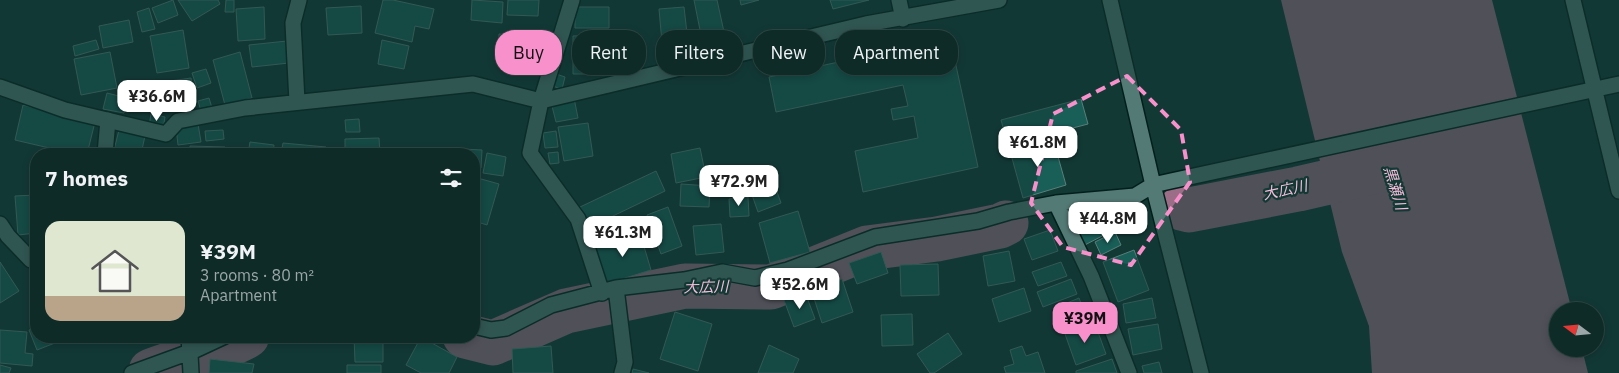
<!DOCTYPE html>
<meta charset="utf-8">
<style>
body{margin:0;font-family:"IBM Plex Sans","Noto Sans JP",sans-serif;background:#173330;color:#f1f3f6;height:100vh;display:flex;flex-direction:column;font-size:19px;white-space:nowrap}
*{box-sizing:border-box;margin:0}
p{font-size:16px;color:#9ba7a8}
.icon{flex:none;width:28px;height:28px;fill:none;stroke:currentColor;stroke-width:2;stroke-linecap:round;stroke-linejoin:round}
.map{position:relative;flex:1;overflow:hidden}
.panel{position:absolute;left:30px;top:148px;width:450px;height:195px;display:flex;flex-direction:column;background:#0e2b28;border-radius:20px;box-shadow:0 2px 8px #0003,0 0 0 1px #2e4745}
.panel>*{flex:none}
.top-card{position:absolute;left:495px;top:30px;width:475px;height:45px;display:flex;gap:10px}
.needle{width:32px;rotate:286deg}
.controls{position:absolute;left:1549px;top:302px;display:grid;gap:10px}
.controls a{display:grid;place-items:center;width:55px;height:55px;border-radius:50%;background:#0e2b28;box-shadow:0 2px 8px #0003,0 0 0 1px #2e4745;font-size:25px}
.price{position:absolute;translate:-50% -42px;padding:0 11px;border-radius:10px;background:#fff;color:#222;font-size:16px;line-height:32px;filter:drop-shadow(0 1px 2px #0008)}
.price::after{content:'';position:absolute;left:50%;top:30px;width:15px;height:11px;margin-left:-8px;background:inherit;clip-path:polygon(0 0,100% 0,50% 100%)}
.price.on{background:#f890cb;color:#111}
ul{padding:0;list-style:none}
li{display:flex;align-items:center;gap:15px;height:125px;padding:0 15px}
li span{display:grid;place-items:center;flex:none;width:140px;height:100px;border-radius:15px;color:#555}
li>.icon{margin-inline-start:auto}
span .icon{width:60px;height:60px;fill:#fffc;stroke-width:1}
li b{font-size:21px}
h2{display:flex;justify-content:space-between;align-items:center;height:60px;padding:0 15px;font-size:21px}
.chip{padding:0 18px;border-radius:20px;background:#0e2b28;box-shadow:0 2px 8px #0003,0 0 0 1px #2e4745;font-size:18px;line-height:45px}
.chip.on{background:#f890cb;color:#111}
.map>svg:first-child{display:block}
.water{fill:#9b6d86}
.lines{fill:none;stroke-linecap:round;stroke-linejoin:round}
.river{stroke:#9b6d86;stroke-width:45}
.building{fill:#1a5e58;stroke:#597f7a}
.minor-casing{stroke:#031f1c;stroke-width:18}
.minor{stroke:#547a76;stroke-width:15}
.marked{fill:none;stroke:#f890cb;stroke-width:4;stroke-dasharray:10 6;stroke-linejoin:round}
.labels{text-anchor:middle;stroke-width:4.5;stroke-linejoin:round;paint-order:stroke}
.water-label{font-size:15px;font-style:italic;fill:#f6bcdb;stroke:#133935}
</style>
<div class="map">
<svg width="1619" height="373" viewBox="0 0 1619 373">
<rect width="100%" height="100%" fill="#133935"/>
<path class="water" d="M 1281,0 L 1492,0 L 1572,311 L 1558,311 L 1558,349 L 1582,349 L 1588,373 L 1372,373 L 1369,326 L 1342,252 Z"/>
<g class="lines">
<path class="river" d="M 1181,208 L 1189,210 L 1298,189 L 1385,169
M 465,336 L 493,343 L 566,311 L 685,286 L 771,287 L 867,248 L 937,239 L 1000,226 L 1006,223
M 151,371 C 183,359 217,352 247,336"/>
</g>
<path class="building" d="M 173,0 L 178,15 L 158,23 L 152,8 Z
M 178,0 L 218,0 L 220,4 L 192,21 Z
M 226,0 L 234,0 L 234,12 L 225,12 Z
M 383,0 L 393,0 L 434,9 L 429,29 L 415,26 L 412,42 L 375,33 Z
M 472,0 L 503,2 L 502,23 L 471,20 Z
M 508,0 L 539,0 L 538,16 L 507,15 Z
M 694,0 L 717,0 L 726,41 L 703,45 Z
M 740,0 L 759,0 L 741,5 Z
M 830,0 L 869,0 L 833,9 Z
M 361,6 L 362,33 L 328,35 L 326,8 Z
M 264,7 L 265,39 L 238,41 L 236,9 Z
M 575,7 L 609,7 L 609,28 L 575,28 Z
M 684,7 L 689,51 L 663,54 L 659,9 Z
M 149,8 L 155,29 L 142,32 L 137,12 Z
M 129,20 L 133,42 L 103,48 L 99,26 Z
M 183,30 L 189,68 L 157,73 L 150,36 Z
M 499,34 L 522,36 L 521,56 L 498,54 Z
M 604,35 L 604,74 L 573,74 L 573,36 Z
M 525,36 L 546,37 L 545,59 L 524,58 Z
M 950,38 L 978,167 L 863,192 L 855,151 L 918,138 L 914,116 L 893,120 L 891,109 L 908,106 L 903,85 L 776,112 L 769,77 Z
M 96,40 L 99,49 L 75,56 L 73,46 Z
M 382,40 L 409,46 L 404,69 L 378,64 Z
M 287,41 L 289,63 L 252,67 L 249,45 Z
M 110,52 L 117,88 L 81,95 L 74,59 Z
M 240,52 L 252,98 L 225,105 L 213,60 Z
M 206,69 L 211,83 L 197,88 L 192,73 Z
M 556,74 L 565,77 L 562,89 L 552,86 Z
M 191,78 L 195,105 L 161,111 L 156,83 Z
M 107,93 L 127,98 L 124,113 L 103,109 Z
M 209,98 L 212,108 L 201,111 L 198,101 Z
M 574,98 L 578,118 L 556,122 L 551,102 Z
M 1081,99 L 1088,124 L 1008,145 L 1001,120 Z
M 23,105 L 95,122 L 87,154 L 75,154 L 15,140 Z
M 151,114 L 165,117 L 163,129 L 149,126 Z
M 359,119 L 360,132 L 346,132 L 345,120 Z
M 588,123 L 593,156 L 564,161 L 558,127 Z
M 198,124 L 201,142 L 178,145 L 176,127 Z
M 119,130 L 145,136 L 141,154 L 113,154 Z
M 223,130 L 224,139 L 206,141 L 205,131 Z
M 556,131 L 558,147 L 545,148 L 543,133 Z
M 379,138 L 380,154 L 345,154 L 345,139 Z
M 1053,139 L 1066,185 L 1023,198 L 1010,151 Z
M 250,142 L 274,145 L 273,154 L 248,154 Z
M 283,143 L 326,147 L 325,154 L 281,154 Z
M 190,146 L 225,147 L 225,154 L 190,154 Z
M 700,148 L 706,177 L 676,183 L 671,154 Z
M 462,149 L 482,150 L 481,168 L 474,167 L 474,154 L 462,154 Z
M 558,152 L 559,163 L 550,164 L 548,153 Z
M 487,153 L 506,157 L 503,176 L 483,173 Z
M 768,167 L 781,203 L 758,212 L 745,175 Z
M 656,171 L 665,191 L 590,227 L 580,207 Z
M 474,177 L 499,184 L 487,225 L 474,221 Z
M 681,184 L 710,186 L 709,207 L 680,206 Z
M 36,195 L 36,233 L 18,235 L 15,196 Z
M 748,197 L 749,216 L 730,217 L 729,199 Z
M 668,207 L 682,246 L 661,254 L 647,215 Z
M 1089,209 L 1104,235 L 1081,247 L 1067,222 Z
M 798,211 L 810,252 L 770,263 L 759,223 Z
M 721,224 L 724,252 L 696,255 L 693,226 Z
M 1050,230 L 1058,251 L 1032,260 L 1024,239 Z
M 1115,232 L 1121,245 L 1101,255 L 1095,242 Z
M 640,233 L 651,270 L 606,284 L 595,246 Z
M 1134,250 L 1149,290 L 1118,302 L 1103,262 Z
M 474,251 L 478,251 L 475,313 L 474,313 Z
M 1009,251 L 1015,281 L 988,286 L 983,256 Z
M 881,252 L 888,273 L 857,284 L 849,263 Z
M 0,262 L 19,291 L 0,303 Z
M 1061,262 L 1067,276 L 1038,286 L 1032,272 Z
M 938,264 L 939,295 L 901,296 L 900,265 Z
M 842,279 L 853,312 L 822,323 L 811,289 Z
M 1071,279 L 1077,294 L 1043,307 L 1037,292 Z
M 1024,288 L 1031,311 L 999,322 L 992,299 Z
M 805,292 L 815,319 L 794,327 L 784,300 Z
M 1079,298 L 1085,314 L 1060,324 L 1055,308 Z
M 1152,298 L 1156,318 L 1126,323 L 1123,304 Z
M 675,312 L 712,324 L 698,371 L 660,359 Z
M 912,314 L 913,345 L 882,346 L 881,315 Z
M 1095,324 L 1106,354 L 1076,365 L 1065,334 Z
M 1158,324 L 1162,349 L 1133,355 L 1128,329 Z
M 36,327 L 36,336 L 53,336 L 55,343 L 37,350 L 29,330 Z
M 0,330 L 27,332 L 25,353 L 33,354 L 32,366 L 0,363 Z
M 948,333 L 962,354 L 934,373 L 930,373 L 917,354 Z
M 354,336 L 383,336 L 383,362 L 355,362 Z
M 421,337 L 457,357 L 449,373 L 421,373 L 406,365 Z
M 769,345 L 799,359 L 793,373 L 758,373 Z
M 551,346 L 553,373 L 513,373 L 512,349 Z
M 1022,346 L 1026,356 L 1038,352 L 1045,373 L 1006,373 L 1004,367 L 1014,364 L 1010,350 Z
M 210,359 L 254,364 L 252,373 L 209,373 Z
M 1112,359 L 1117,373 L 1076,373 L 1076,371 Z
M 1159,362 L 1162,373 L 1144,373 L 1142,366 Z
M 0,365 L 11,368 L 9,373 L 0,373 Z
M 347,365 L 381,365 L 381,373 L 347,373 Z
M 633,369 L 649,373 L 632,373 Z"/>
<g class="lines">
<defs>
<path id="minor" d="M 572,0 L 541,101 L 530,153 L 578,219 L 602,293
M 899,0 L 903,19
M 1110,0 L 1153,185 L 1201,373
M 1573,0 L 1619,191
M 0,87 L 65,110 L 166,134 L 178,121 L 245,108 L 473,84 L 541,101 L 866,24 L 999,0
M 297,102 L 293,23 L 299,0
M 105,154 L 108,120
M 1056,203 L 1091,276 L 1129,373
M 0,224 L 8,236 L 31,260 L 36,259
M 616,288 L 625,362 L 622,373
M 474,326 L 491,330 L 506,328 L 551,305 L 616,288 L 684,280 L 722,272 L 755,278 L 788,270 L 875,237 L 978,221 L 1009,212 L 1056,203 L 1135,196 L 1153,185 L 1171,181 L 1619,84
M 189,336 L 191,373
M 132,373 L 195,350 L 225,336"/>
</defs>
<use href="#minor" class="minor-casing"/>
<use href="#minor" class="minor"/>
</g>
<path d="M0 0H1619V373H0ZM 1127,76 L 1181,130 L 1190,182 L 1131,265 L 1063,247 L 1031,203 L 1053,114 Z" fill="#133935" fill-opacity=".55" fill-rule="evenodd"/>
<path class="marked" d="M 1127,76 L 1181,130 L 1190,182 L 1131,265 L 1063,247 L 1031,203 L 1053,114 Z"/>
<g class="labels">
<g class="water-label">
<text transform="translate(1395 188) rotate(73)" y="5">黒瀬川</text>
<text transform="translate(1285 190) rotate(-12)" y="5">大広川</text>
<text transform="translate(706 287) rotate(-1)" y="5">大広川</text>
</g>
</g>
</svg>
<div class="controls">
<a><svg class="needle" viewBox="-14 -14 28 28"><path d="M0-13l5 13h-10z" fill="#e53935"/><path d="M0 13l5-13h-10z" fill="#9ba7a8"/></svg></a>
</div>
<b class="price" style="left:157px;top:122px">¥36.6M</b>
<b class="price" style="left:1038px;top:168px">¥61.8M</b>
<b class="price" style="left:739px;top:207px">¥72.9M</b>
<b class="price" style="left:1108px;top:244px">¥44.8M</b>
<b class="price" style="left:623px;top:258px">¥61.3M</b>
<b class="price" style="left:800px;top:310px">¥52.6M</b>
<b class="price on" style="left:1085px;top:344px">¥39M</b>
<div class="top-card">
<a class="chip on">Buy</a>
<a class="chip">Rent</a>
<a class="chip">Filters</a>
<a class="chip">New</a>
<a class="chip">Apartment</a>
</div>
<section class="panel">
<h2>7 homes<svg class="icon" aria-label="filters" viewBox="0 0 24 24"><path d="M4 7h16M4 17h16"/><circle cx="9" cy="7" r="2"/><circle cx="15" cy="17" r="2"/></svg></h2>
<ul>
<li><span style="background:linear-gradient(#dfe7d0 75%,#b9a48a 0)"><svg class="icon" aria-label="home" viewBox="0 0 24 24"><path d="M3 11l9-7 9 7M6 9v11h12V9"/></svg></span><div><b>¥39M</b><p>3 rooms · 80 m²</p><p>Apartment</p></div></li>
</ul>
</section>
</div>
